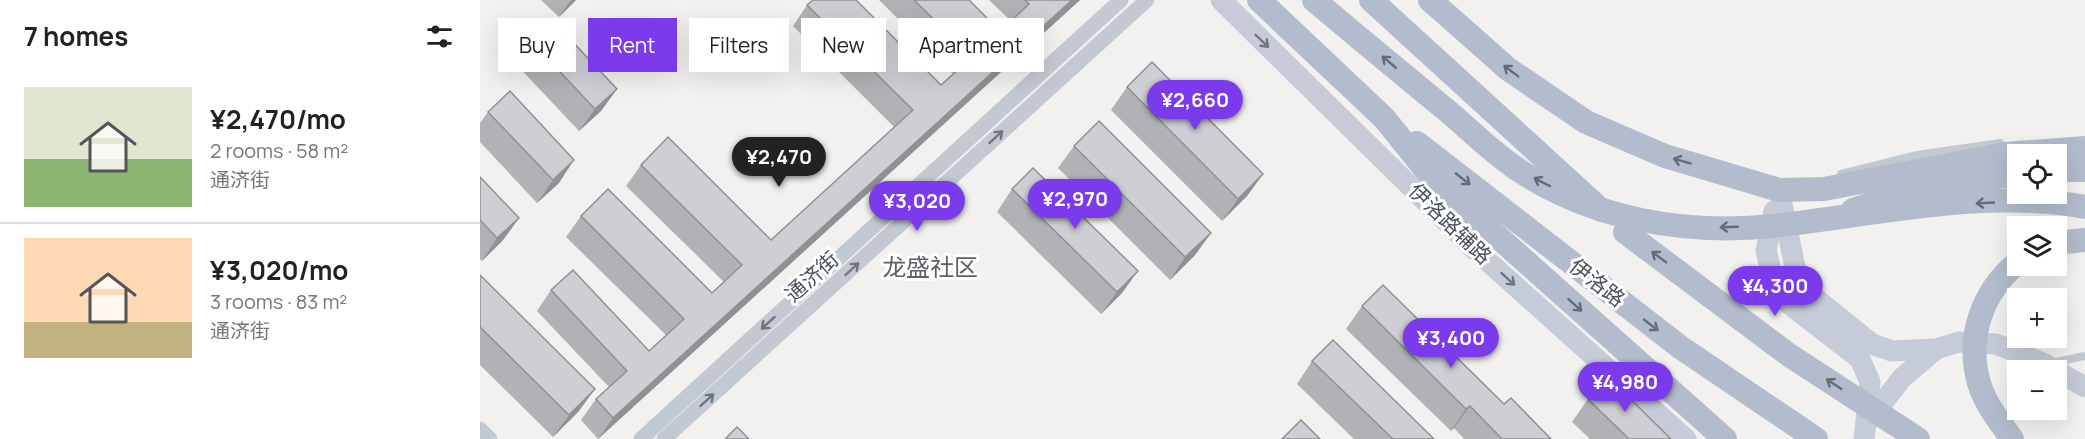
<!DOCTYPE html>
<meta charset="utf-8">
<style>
body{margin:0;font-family:Manrope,"Noto Sans SC",sans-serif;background:#f6f6f6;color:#222;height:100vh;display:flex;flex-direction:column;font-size:22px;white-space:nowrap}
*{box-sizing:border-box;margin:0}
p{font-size:20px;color:#767676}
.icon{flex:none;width:33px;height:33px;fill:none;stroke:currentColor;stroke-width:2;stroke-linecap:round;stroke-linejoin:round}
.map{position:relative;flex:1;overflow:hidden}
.panel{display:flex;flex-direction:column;background:#fff;width:480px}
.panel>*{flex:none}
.hud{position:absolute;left:18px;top:18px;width:570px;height:54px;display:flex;gap:12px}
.tools{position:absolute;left:1527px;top:144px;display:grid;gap:12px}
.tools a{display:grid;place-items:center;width:60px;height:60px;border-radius:0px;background:#fff;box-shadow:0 6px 24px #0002;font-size:30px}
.price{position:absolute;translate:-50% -51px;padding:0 14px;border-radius:21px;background:#7c3aed;color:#fff;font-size:20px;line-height:39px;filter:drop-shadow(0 2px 3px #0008)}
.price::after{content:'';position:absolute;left:50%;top:36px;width:18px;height:14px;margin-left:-9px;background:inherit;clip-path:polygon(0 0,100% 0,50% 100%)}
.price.on{background:#222;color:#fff}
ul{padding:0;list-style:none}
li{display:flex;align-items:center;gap:18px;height:150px;padding:0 24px}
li+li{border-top:2px solid #e0e0e0}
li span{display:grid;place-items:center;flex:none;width:168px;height:120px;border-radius:0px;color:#555}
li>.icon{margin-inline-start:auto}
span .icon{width:72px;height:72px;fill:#fffc;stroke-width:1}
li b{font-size:26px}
h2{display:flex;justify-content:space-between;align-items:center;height:72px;padding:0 24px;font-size:26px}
.pill{padding:0 21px;border-radius:0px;background:#fff;box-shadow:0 6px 24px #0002;font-size:21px;line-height:54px}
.pill.on{background:#7c3aed;color:#fff}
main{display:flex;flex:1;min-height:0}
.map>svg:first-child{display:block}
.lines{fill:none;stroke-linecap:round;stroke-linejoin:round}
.service{stroke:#c3c9d0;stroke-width:8}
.minor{stroke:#c3c9d0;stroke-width:15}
.secondary{stroke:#c5cbd7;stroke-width:21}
.primary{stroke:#b3bccc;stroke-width:24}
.primary-bridge{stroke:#b3bccc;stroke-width:24}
.wall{fill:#b1b2b6}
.shaded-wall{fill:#909194}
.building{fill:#cecfd4;stroke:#909194;stroke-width:1.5}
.oneway{stroke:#6f7681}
.oneway2{stroke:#646c78}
.oneway3{stroke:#6e757f}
.labels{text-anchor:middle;stroke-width:6;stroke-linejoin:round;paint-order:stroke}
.street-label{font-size:21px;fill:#4a515c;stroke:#fff}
.quarter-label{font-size:24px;fill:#5d6064;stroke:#fff}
</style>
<main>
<section class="panel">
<h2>7 homes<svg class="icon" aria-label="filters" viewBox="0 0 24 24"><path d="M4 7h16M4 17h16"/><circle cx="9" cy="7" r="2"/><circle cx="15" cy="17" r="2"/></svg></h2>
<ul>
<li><span style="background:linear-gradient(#dfe7d0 60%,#8fb573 0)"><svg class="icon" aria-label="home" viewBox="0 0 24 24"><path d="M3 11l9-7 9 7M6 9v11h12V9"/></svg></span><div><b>¥2,470/mo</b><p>2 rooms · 58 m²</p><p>通济街</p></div></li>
<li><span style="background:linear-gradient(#ffd9b3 70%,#c2b280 0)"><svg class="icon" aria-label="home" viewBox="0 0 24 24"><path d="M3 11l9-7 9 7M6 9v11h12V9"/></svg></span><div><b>¥3,020/mo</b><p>3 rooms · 83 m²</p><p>通济街</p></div></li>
</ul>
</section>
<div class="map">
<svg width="1605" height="439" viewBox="0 0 1605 439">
<rect width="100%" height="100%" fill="#f2f1f0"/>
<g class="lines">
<path class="service" d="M 1361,174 L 1437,155 L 1520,143
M 1571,363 L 1605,356"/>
<path class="minor" d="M 0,429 L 10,439
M 161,439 L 641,0
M 184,439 L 667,0"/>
<path class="secondary" d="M 741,0 L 993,248 L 1206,439
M 1299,190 L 1315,267 L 1324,289 L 1392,344 L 1412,351 L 1456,349 L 1479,342 L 1516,344 L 1565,364 L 1605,387
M 1294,211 L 1286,251 L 1296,290 L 1309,304 L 1380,359 L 1390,382 L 1384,439
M 1386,424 L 1422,378 L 1456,349"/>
<path class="primary" d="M 779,0 L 904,118 L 954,180 L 1245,439
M 891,0 L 1121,210
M 950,0 L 1028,69 L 1106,122 L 1185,156 L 1299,190 L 1344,189 L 1525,154 L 1605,148
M 937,143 L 1200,347 L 1336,439
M 1576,170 L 1605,170
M 1373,210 C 1427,191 1481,181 1538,174
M 1576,243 L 1605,240"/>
<path class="primary-bridge" d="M 834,0 C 879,38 925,76 970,113 C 992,132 1013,153 1037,169 C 1112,219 1204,235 1293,226 C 1394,215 1505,188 1605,207
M 1145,232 L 1309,355 L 1438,439
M 1532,439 C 1520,422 1505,404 1499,383 C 1486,337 1502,292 1538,262"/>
</g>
<path class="wall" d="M 61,0 L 96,0 L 79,17 Z
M 399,0 L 489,0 L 520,31 L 531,21 L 509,0 L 600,0 L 118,439 L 101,420 L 116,399 L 129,387 L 57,311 L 71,290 L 169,351 L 186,335 L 86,237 L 101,216 L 232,293 L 244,282 L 146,186 L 161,165 L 291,240 L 414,127 L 313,26 L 327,5 L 461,85 L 473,74 Z
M 50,40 L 137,89 L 121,111 L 99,131 L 35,63 Z
M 647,87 L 783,174 L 767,196 L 742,221 L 631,110 Z
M 8,112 L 79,183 L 57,203 L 0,142 L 0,123 Z
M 594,146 L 731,233 L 715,255 L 690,280 L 578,168 Z
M 0,177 L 39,218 L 23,240 L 2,261 L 0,259 Z
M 532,189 L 642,293 L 621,314 L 517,212 Z
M 0,275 L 99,411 L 73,437 L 0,365 Z
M 882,306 L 1024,404 L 1071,439 L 984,439 L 974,428 L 971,431 L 866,329 Z
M 832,361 L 954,439 L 874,439 L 817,384 Z
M 1108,399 L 1191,439 L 1110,439 L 1092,422 Z"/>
<path class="shaded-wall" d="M 91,0 L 96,0 L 79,17 Z
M 592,0 L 600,0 L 118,439 L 133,418 Z
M 137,89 L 121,111 L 99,131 L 115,109 Z
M 94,160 L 79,183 L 57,203 L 73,180 Z
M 783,174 L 767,196 L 742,221 L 758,199 Z
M 39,218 L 23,240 L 2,261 L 17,238 Z
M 731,233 L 715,255 L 690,280 L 705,257 Z
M 658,271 L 642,293 L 621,314 L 637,292 Z
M 115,389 L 99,411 L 73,437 L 89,415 Z
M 990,406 L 974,428 L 971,431 L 986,409 Z"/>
<path class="building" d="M 333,0 L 376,0 L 461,85 L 492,57 L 434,0 L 489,0 L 520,31 L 549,4 L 545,0 L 592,0 L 133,418 L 116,399 L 147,371 L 71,290 L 93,270 L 169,351 L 204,319 L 101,216 L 128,189 L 232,293 L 262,265 L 161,165 L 188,137 L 291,240 L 433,110 L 327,5 Z
M 72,20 L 137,89 L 115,109 L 50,40 Z
M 672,62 L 783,174 L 758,199 L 647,87 Z
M 30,91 L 94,160 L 73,180 L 8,112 Z
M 619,121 L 731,233 L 705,257 L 594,146 Z
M 553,168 L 658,271 L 637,292 L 532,189 Z
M 0,177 L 39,218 L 17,238 L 0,220 Z
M 0,275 L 115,389 L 89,415 L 0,327 Z
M 903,285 L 1024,404 L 1031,398 L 1071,439 L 1022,439 L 990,406 L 986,409 L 882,306 Z
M 853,340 L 954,439 L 913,439 L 832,361 Z
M 1129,378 L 1191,439 L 1149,439 L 1108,399 Z
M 821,420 L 840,439 L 802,439 Z
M 257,427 L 269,439 L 245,439 Z"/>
<defs><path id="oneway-shaft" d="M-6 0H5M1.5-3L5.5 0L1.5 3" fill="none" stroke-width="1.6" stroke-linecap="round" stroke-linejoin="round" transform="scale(1.5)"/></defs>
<g class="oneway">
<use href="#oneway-shaft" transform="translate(782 41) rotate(44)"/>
<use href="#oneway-shaft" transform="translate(1028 279) rotate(42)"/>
</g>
<g class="oneway2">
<use href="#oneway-shaft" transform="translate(909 62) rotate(-140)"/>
<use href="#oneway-shaft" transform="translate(1031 71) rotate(-143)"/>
<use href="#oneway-shaft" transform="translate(1202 161) rotate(-164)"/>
<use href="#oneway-shaft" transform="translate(983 179) rotate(38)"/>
<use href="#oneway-shaft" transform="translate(1062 182) rotate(-153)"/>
<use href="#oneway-shaft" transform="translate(1505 203) rotate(177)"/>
<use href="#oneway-shaft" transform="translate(1249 227) rotate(178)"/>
<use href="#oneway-shaft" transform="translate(1179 257) rotate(-143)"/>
<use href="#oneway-shaft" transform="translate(1095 305) rotate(42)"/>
<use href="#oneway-shaft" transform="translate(1171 325) rotate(38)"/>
<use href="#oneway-shaft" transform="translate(1354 384) rotate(-147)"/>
</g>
<g class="oneway3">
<use href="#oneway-shaft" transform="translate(516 137) rotate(-42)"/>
<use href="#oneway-shaft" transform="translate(372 269) rotate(-42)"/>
<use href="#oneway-shaft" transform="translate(288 323) rotate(138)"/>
<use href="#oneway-shaft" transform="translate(227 400) rotate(-42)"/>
</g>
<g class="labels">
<g class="street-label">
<text transform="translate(970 224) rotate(44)" y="7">伊洛路辅路</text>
<text transform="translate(332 277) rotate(-42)" y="7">通济街</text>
<text transform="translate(1117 283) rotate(38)" y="7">伊洛路</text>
</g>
<g class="quarter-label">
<text x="450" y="276">龙盛社区</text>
</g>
</g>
</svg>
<div class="tools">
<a><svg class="icon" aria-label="locate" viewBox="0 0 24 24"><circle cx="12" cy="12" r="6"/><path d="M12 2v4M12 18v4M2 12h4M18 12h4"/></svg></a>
<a><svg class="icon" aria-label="layers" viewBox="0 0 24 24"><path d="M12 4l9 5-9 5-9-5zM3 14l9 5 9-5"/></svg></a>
<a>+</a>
<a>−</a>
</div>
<b class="price" style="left:715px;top:131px">¥2,660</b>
<b class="price on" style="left:299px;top:188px">¥2,470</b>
<b class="price" style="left:595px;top:230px">¥2,970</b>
<b class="price" style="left:437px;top:232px">¥3,020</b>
<b class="price" style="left:1295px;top:317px">¥4,300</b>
<b class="price" style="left:971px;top:369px">¥3,400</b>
<b class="price" style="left:1145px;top:413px">¥4,980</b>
<div class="hud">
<a class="pill">Buy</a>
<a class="pill on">Rent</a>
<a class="pill">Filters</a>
<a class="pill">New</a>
<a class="pill">Apartment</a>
</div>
</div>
</main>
